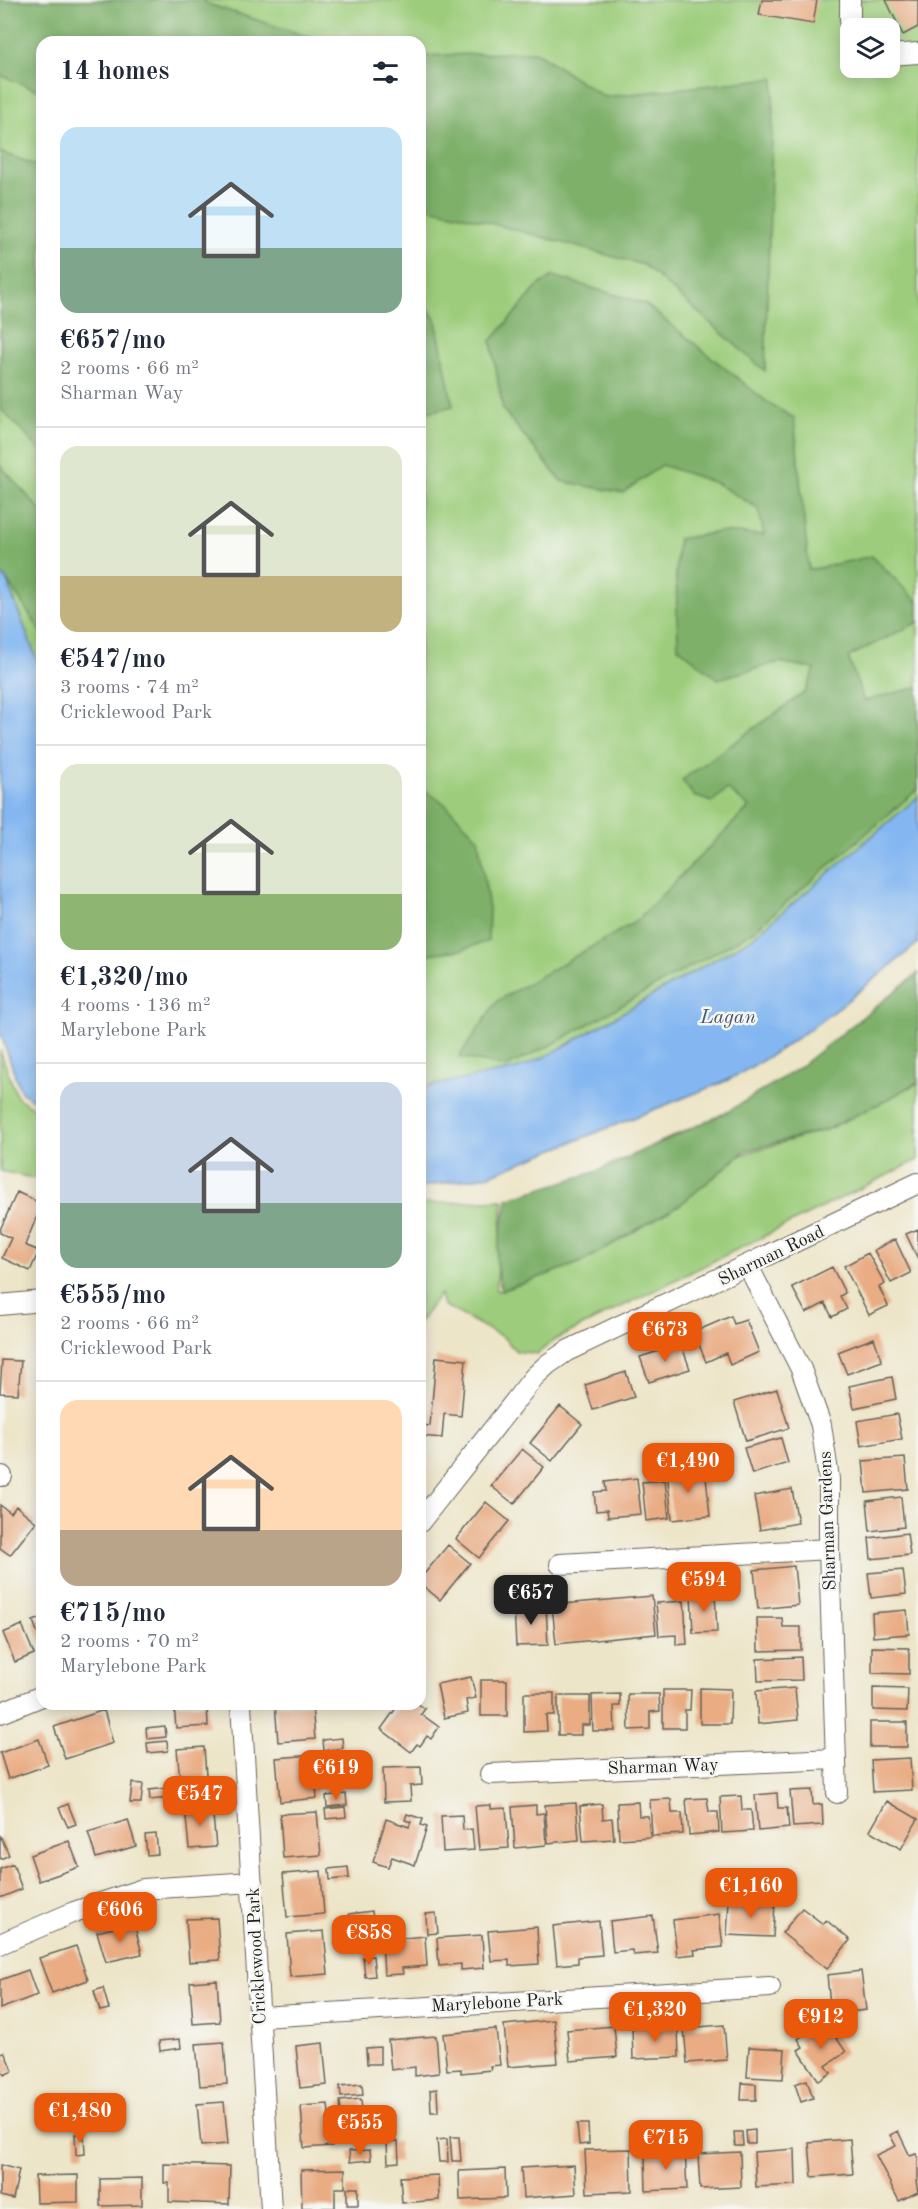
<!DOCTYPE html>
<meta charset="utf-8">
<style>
body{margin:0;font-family:"Old Standard TT",serif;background:#f6f6f7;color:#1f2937;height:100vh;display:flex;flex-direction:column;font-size:22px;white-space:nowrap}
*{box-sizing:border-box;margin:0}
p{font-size:20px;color:#747a83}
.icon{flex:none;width:33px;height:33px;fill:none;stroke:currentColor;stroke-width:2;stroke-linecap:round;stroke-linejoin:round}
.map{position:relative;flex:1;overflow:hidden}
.side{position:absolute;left:36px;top:36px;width:390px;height:1674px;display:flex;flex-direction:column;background:#fff;border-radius:18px;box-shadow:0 3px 15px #0003}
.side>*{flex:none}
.tools{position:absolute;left:840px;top:18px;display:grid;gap:12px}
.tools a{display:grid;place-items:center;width:60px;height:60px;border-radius:12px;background:#fff;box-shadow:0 3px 15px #0003;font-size:30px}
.price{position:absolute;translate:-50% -51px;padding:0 14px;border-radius:12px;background:#ea580c;color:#fff;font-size:20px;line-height:39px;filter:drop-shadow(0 2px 3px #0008)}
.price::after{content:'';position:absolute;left:50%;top:36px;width:18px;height:14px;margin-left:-9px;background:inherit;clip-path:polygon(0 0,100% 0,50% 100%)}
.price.selected{background:#222;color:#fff}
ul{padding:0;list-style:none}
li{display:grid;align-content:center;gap:12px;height:318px;padding:0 24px}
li+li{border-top:2px solid #e0e1e3}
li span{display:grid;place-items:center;height:186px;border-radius:18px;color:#555}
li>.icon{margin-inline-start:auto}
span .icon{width:108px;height:108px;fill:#fffc;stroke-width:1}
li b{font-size:26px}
h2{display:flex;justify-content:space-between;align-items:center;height:72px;padding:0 24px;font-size:26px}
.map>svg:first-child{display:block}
.green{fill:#9dcd7b;stroke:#5c744c;stroke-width:1.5;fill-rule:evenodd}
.forest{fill:#7eb06b;stroke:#4d6644;stroke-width:1.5}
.water{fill:#84b7f1;stroke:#506a86;stroke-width:1.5}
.building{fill:#e9ac83}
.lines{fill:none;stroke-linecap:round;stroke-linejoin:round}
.minor-casing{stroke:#656258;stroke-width:22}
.minor{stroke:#fff;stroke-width:20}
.labels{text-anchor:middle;stroke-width:5;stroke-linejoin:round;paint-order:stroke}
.street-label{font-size:18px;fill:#1c1c1c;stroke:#f6f6f2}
.water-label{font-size:20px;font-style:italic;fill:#465a71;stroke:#f6f6f2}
</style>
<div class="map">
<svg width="918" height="2209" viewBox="0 0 918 2209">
<rect width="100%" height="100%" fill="#f6f6f2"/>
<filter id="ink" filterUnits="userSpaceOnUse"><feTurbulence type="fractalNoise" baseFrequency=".0167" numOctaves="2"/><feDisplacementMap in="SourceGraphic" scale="12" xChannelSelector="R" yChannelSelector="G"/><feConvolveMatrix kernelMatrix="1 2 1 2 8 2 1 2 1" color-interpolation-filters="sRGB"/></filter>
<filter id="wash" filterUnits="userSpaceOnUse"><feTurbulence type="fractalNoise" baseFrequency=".008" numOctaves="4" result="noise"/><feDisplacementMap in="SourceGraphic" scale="24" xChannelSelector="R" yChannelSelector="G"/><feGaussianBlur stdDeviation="1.35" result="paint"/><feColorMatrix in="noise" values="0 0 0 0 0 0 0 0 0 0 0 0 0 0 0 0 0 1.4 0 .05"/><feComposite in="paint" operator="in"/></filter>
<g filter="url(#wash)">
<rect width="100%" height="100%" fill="#ede5c8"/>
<path class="green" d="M 0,0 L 918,0 L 918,797 L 751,939 L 551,1054 L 517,1069 L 420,1088 L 420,42 L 42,42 L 42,673 L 6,579 L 0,574 ZM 850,28 L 890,28 L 890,68 L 850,68 Z
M 0,1050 L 17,1097 L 42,1114 L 42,1180 L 0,1171 Z
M 918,1083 L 918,1160 L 554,1340 L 537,1354 L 516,1351 L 503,1337 L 443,1305 L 440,1294 L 420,1321 L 420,1204 L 503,1200 L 496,1290 L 501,1291 L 582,1262 L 681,1204 L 741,1155 L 828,1129 Z"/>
<path class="forest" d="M 0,0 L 202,0 L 208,4 L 325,42 L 42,42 L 42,92 L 0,75 Z
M 536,52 L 604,97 L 774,78 L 765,371 L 644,265 L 457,214 L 420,206 L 420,56 Z
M 0,152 L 42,167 L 42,452 L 0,408 Z
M 553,276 L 645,304 L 771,405 L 794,418 L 809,570 L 872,556 L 918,602 L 918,622 L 848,657 L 864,701 L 918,687 L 918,789 L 752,932 L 553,1044 L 506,1067 L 459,1057 L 497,1001 L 635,922 L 749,807 L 727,789 L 712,802 L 694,796 L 682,780 L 805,692 L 815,669 L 780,662 L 718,679 L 678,647 L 676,573 L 678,539 L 720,532 L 764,535 L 758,508 L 716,483 L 662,465 L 623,493 L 561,481 L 503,410 L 491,341 L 539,285 Z
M 420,294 L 436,321 L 453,406 L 420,414 Z
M 0,465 L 42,512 L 42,633 L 6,579 L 0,574 Z
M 420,787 L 445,804 L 478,838 L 489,909 L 488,941 L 461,950 L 420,955 Z
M 918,973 L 918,1082 L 885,1101 L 828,1129 L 745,1151 L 681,1204 L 582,1262 L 501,1291 L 496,1258 L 507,1199 L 595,1172 L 729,1111 L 797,1069 Z"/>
<path class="water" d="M 0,574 L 6,579 L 42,673 L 42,885 L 38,887 L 42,895 L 42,1106 L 21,1092 L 0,1032 Z
M 918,797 L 918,943 C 858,993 796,1045 726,1081 L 487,1176 L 420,1187 L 420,1088 L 517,1069 L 551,1054 L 751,939 Z"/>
<g id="blocks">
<path class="building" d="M 762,0 L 817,0 L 813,24 L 759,15 Z
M 886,0 L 918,0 L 918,27 L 903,35 Z
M 17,1192 L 42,1204 L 25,1245 L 39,1251 L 30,1271 L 2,1258 L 11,1238 L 0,1233 L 0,1230 Z
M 918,1229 L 918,1259 L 906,1234 Z
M 895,1239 L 911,1273 L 891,1283 L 874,1250 Z
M 868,1253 L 885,1284 L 879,1287 L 888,1306 L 869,1315 L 844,1266 Z
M 832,1267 L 845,1293 L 840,1296 L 847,1309 L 832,1317 L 825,1303 L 806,1313 L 792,1287 Z
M 731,1316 L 734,1324 L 746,1320 L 759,1352 L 730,1365 L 726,1353 L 706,1362 L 694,1332 Z
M 874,1338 L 882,1361 L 847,1374 L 838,1352 Z
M 681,1344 L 690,1369 L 649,1382 L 640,1357 Z
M 436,1357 L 466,1360 L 461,1416 L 444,1414 L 442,1438 L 420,1436 L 420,1425 L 430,1426 Z
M 2,1360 L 21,1361 L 18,1394 L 0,1393 Z
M 626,1372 L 634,1397 L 593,1410 L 585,1385 Z
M 892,1377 L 896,1399 L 854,1408 L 849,1386 Z
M 777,1389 L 789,1428 L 746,1441 L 734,1402 Z
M 560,1406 L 582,1424 L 552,1461 L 530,1443 Z
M 897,1414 L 902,1439 L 861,1446 L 857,1421 Z
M 781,1438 L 788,1463 L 752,1474 L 744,1448 Z
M 522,1449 L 544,1467 L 514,1504 L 491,1486 Z
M 905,1458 L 908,1489 L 866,1493 L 863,1461 Z
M 705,1467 L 710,1516 L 672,1520 L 667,1471 Z
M 637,1478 L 641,1514 L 608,1517 L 607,1510 L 596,1511 L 594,1492 L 606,1491 L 605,1482 Z
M 665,1480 L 669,1518 L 646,1521 L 642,1482 Z
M 792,1489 L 798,1523 L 760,1530 L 754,1496 Z
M 901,1497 L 904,1527 L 870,1531 L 867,1501 Z
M 486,1502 L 509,1521 L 479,1558 L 456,1539 Z
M 0,1505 L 11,1513 L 16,1506 L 36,1522 L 10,1555 L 0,1548 Z
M 907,1533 L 910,1555 L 871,1559 L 869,1538 Z
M 448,1545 L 470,1563 L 440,1600 L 420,1583 L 420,1579 Z
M 794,1566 L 798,1605 L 758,1609 L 754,1570 Z
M 903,1570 L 906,1594 L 871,1598 L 868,1573 Z
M 715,1593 L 717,1632 L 693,1633 L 691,1594 Z
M 652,1596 L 656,1634 L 556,1644 L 552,1605 Z
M 684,1601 L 687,1644 L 676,1645 L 676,1635 L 659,1636 L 656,1603 Z
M 546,1605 L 548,1645 L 516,1646 L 514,1607 Z
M 907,1610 L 909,1634 L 873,1637 L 872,1613 Z
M 42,1618 L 42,1644 L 33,1621 Z
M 757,1618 L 782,1618 L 783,1627 L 801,1627 L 801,1650 L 758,1651 Z
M 22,1625 L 34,1654 L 15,1662 L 3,1633 Z
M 872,1647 L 909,1648 L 909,1674 L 872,1673 Z
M 801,1657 L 802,1680 L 758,1681 L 757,1659 Z
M 471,1677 L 476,1698 L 466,1700 L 468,1713 L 444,1718 L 437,1684 Z
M 481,1680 L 507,1680 L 507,1716 L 481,1716 Z
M 700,1688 L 731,1689 L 730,1724 L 700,1724 Z
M 795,1688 L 798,1720 L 758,1724 L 756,1691 Z
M 873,1688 L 908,1689 L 907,1711 L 873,1710 Z
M 663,1690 L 691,1690 L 690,1710 L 685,1710 L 685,1728 L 663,1728 Z
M 524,1693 L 554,1693 L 554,1715 L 546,1715 L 547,1731 L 524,1732 Z
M 620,1694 L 620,1706 L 614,1706 L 615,1731 L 593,1731 L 592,1695 Z
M 628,1694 L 659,1694 L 660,1711 L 650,1712 L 650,1729 L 629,1730 Z
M 558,1696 L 590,1696 L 590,1725 L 581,1725 L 581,1735 L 558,1735 Z
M 174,1704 L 207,1704 L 208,1726 L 176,1728 Z
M 275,1704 L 312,1704 L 315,1739 L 278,1742 Z
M 399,1704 L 418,1704 L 425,1709 L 421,1714 L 439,1727 L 431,1739 L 427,1736 L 420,1746 L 417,1744 L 411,1752 L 381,1729 Z
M 104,1710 L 113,1743 L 65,1759 L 54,1727 Z
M 870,1722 L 907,1722 L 907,1747 L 870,1747 Z
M 165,1726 L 166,1737 L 147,1739 L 146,1728 Z
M 342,1738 L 343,1748 L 324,1751 L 323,1740 Z
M 39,1739 L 48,1765 L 8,1779 L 0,1753 Z
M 167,1741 L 168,1751 L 148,1753 L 147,1743 Z
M 204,1747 L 207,1789 L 181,1791 L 177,1749 Z
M 341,1751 L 342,1761 L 323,1763 L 322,1753 Z
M 313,1755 L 317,1798 L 280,1802 L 276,1758 Z
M 910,1758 L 912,1790 L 873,1792 L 871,1760 Z
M 421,1767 L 422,1785 L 410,1786 L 411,1801 L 384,1802 L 383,1768 Z
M 132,1783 L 143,1784 L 141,1803 L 130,1803 Z
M 168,1788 L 169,1798 L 150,1800 L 149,1790 Z
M 812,1790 L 813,1805 L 822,1804 L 823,1825 L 793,1827 L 790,1791 Z
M 777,1793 L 778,1808 L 787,1808 L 789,1828 L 758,1831 L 755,1795 Z
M 346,1794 L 347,1805 L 327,1807 L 326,1796 Z
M 741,1796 L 742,1810 L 751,1810 L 753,1831 L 722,1833 L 720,1797 Z
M 707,1798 L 709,1812 L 718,1812 L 719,1832 L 689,1835 L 686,1799 Z
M 671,1799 L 672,1813 L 682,1813 L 683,1834 L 652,1836 L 650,1800 Z
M 887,1801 L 918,1819 L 901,1849 L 870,1831 Z
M 638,1802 L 639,1816 L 648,1816 L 650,1837 L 619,1839 L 617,1803 Z
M 576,1803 L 579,1840 L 548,1843 L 545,1805 Z
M 68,1804 L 76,1824 L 68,1827 L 59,1808 Z
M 602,1804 L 603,1819 L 612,1818 L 614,1839 L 583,1841 L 580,1806 Z
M 212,1805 L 216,1847 L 189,1849 L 185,1807 Z
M 491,1805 L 491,1809 L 506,1808 L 509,1848 L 479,1850 L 475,1806 Z
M 536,1805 L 536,1814 L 544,1813 L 546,1845 L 515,1848 L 512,1807 Z
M 345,1807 L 346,1817 L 326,1819 L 325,1809 Z
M 317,1812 L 321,1855 L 283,1858 L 280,1814 Z
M 407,1814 L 423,1819 L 421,1825 L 427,1827 L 415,1865 L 392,1857 L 388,1867 L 373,1862 L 386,1819 L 409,1827 L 411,1822 L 405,1820 Z
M 462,1815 L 463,1830 L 472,1829 L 474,1850 L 443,1852 L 441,1816 Z
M 128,1820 L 136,1846 L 96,1858 L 88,1832 Z
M 156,1834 L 158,1854 L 147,1855 L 145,1835 Z
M 0,1835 L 9,1855 L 1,1859 L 0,1857 Z
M 69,1841 L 79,1867 L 39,1881 L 30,1855 Z
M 13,1864 L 22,1889 L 0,1898 L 0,1869 Z
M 348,1867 L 349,1878 L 330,1880 L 329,1869 Z
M 321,1871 L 324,1914 L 287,1917 L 283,1874 Z
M 729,1901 L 775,1903 L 773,1937 L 727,1935 Z
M 802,1908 L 823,1924 L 826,1920 L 850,1940 L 827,1969 L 782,1933 Z
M 372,1911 L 373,1922 L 350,1924 L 349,1914 Z
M 436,1913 L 438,1933 L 427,1934 L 426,1914 Z
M 719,1914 L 723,1947 L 694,1950 L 695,1954 L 677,1956 L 673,1920 Z
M 653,1916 L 658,1953 L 633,1955 L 632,1950 L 613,1952 L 610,1921 Z
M 217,1918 L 220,1960 L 189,1962 L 186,1919 Z
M 599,1921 L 602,1955 L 578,1957 L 578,1963 L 557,1965 L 553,1926 Z
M 134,1923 L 142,1954 L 106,1962 L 97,1932 Z
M 359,1926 L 360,1936 L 337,1939 L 336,1928 Z
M 537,1927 L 539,1964 L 509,1966 L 509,1960 L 491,1961 L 488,1931 Z
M 324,1931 L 328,1974 L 290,1977 L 287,1934 Z
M 482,1935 L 484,1968 L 461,1970 L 461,1964 L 439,1966 L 437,1938 Z
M 425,1936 L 427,1966 L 402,1968 L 403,1974 L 384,1975 L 382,1940 Z
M 76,1946 L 88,1980 L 52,1993 L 39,1958 Z
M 373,1956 L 375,1976 L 365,1977 L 363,1957 Z
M 28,1970 L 37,1995 L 0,2009 L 0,1980 Z
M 861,1971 L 866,2010 L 831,2014 L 827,1975 Z
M 217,1980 L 220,2022 L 193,2024 L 190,1982 Z
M 103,1988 L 109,2009 L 100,2011 L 94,1991 Z
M 554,2020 L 558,2063 L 508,2067 L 504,2025 Z
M 825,2021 L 846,2052 L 826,2066 L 831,2073 L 819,2081 L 798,2050 L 803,2047 L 798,2039 Z
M 724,2025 L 727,2060 L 687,2063 L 684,2028 Z
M 614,2026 L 617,2057 L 570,2061 L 567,2030 Z
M 678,2028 L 679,2057 L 633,2059 L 632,2029 Z
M 496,2029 L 500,2065 L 490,2066 L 491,2070 L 461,2073 L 461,2069 L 447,2070 L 443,2034 Z
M 436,2036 L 439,2073 L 415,2076 L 415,2067 L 391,2070 L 388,2040 Z
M 180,2039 L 181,2048 L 160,2051 L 159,2041 Z
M 224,2042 L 227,2084 L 200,2086 L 196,2044 Z
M 323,2043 L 327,2085 L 300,2088 L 296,2046 Z
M 380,2047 L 380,2064 L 367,2064 L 366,2048 Z
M 749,2047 L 785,2049 L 783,2079 L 747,2077 Z
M 4,2052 L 13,2071 L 4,2075 L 0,2065 L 0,2053 Z
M 807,2080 L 813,2098 L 801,2102 L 795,2084 Z
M 742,2083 L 756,2084 L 756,2100 L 741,2100 Z
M 362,2084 L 363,2095 L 341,2097 L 340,2086 Z
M 437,2089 L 438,2112 L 431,2112 L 430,2090 Z
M 361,2099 L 362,2110 L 341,2112 L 340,2101 Z
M 224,2102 L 228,2144 L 201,2146 L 197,2104 Z
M 328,2104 L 332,2146 L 304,2148 L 301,2106 Z
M 577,2124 L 588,2124 L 589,2144 L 579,2145 Z
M 755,2130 L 755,2144 L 747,2144 L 746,2131 Z
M 898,2131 L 910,2156 L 916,2154 L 918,2158 L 918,2180 L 916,2181 L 918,2192 L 899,2201 L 876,2155 L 896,2146 L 890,2135 Z
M 734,2132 L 742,2132 L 743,2146 L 735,2146 Z
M 84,2133 L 85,2154 L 76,2155 L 75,2134 Z
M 699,2133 L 701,2147 L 692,2147 L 691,2134 Z
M 642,2136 L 644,2150 L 635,2151 L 634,2137 Z
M 450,2137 L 459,2137 L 461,2161 L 452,2161 Z
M 447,2139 L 448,2162 L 439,2162 L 437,2140 Z
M 850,2139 L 853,2174 L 812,2177 L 809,2142 Z
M 398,2141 L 399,2162 L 388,2163 L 387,2142 Z
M 631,2149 L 632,2191 L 587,2193 L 585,2150 Z
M 795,2149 L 796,2185 L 756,2187 L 754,2152 Z
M 370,2150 L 371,2160 L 350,2162 L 349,2151 Z
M 665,2150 L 685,2150 L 687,2189 L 646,2191 L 645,2155 L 665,2155 Z
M 740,2152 L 741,2187 L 700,2189 L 698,2154 Z
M 164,2164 L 230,2166 L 229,2204 L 169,2202 L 169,2183 L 164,2183 Z
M 0,2165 L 19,2170 L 13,2199 L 0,2196 Z
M 574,2165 L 576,2194 L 523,2198 L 521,2168 Z
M 345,2169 L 345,2188 L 335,2188 L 335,2208 L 302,2208 L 301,2170 Z
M 505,2169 L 506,2198 L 460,2200 L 459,2171 Z
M 78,2175 L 78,2202 L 36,2203 L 35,2176 Z
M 438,2175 L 439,2200 L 402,2203 L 400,2177 Z
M 142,2178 L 142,2205 L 100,2206 L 100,2179 Z
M 347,2188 L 358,2188 L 358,2205 L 347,2205 Z"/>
</g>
</g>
<g filter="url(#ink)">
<use href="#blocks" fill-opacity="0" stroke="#656258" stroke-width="1.5"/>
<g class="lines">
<defs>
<path id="minor" d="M 850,0 L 850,35
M 890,55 L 918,53
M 748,1266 L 801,1369 L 821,1425 L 829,1479 L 829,1549 L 837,1793
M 0,1305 L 42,1301
M 0,1476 L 2,1476
M 420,1522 L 534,1377 L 548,1364 L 567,1351 L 918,1183
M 560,1564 L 829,1549
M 241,1704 L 271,2209
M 0,1713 L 42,1696
M 490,1774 L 835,1759
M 0,1944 L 74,1912 L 143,1889 L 252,1882
M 260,2017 L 770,1987"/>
</defs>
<use href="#minor" class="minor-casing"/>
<use href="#minor" class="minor"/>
</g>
</g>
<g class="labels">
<g class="street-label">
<text transform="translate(771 1255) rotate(-26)" y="6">Sharman Road</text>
<text transform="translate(827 1521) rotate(-92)" y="6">Sharman Gardens</text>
<text transform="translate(663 1766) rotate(-2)" y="6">Sharman Way</text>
<text transform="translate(256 1956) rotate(-93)" y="6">Cricklewood Park</text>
<text transform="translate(497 2002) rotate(-3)" y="6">Marylebone Park</text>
</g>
<g class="water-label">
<text x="728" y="1023">Lagan</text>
</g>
</g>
</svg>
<div class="tools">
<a><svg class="icon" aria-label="layers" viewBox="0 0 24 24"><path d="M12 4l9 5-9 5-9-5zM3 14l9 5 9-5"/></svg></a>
</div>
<b class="price" style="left:665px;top:1363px">€673</b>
<b class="price" style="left:688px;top:1494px">€1,490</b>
<b class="price" style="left:704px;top:1613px">€594</b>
<b class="price selected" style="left:531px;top:1626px">€657</b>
<b class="price" style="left:336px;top:1801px">€619</b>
<b class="price" style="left:200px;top:1827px">€547</b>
<b class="price" style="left:751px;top:1919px">€1,160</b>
<b class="price" style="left:120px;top:1943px">€606</b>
<b class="price" style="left:369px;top:1966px">€858</b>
<b class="price" style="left:655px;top:2043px">€1,320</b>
<b class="price" style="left:821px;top:2050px">€912</b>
<b class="price" style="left:80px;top:2144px">€1,480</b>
<b class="price" style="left:360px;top:2156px">€555</b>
<b class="price" style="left:666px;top:2171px">€715</b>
<section class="side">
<h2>14 homes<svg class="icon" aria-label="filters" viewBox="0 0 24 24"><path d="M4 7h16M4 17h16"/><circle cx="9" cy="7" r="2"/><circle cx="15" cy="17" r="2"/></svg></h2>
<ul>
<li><span style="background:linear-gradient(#bfe0f5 65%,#7fa58c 0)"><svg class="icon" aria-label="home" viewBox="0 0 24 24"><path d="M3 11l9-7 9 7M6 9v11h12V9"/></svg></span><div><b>€657/mo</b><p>2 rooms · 66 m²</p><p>Sharman Way</p></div></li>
<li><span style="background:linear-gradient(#dfe7d0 70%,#c2b280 0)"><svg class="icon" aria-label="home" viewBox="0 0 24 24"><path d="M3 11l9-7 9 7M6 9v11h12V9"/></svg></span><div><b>€547/mo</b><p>3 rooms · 74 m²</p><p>Cricklewood Park</p></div></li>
<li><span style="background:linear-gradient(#dfe7d0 70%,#8fb573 0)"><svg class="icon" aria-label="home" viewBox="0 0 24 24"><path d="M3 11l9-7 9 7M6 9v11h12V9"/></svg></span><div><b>€1,320/mo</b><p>4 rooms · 136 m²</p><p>Marylebone Park</p></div></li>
<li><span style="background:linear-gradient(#c9d6e8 65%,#7fa58c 0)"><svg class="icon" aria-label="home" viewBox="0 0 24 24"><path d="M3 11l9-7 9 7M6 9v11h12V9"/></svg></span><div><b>€555/mo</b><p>2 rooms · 66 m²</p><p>Cricklewood Park</p></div></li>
<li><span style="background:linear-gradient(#ffd9b3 70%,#b9a48a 0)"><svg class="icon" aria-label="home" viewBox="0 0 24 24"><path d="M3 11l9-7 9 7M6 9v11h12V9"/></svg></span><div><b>€715/mo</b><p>2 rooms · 70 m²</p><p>Marylebone Park</p></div></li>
</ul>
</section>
</div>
